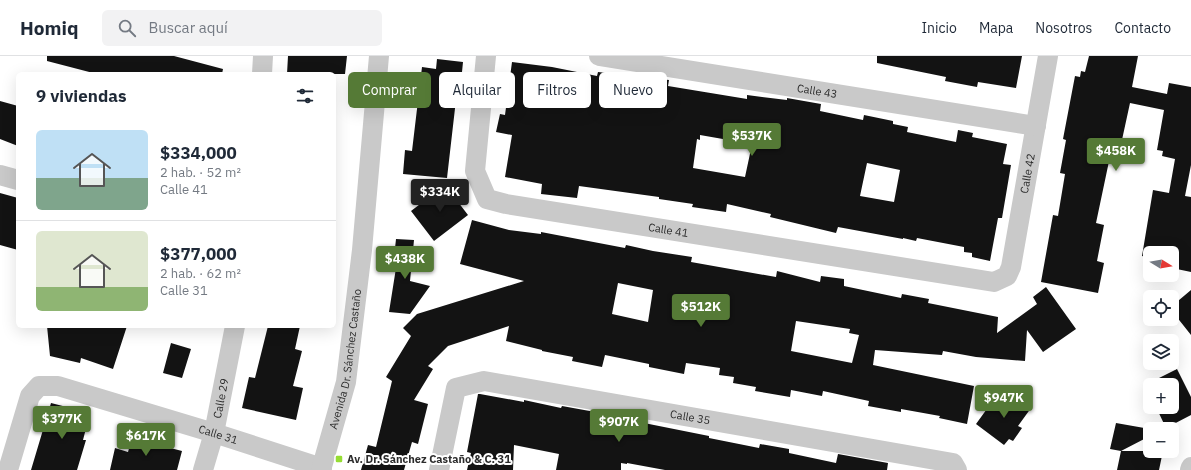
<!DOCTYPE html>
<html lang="es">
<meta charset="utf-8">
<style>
body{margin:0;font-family:"IBM Plex Sans",sans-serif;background:#f2f2f3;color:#1f2937;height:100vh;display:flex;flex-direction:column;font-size:15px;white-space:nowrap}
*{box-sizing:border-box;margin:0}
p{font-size:13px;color:#747a83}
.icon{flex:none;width:22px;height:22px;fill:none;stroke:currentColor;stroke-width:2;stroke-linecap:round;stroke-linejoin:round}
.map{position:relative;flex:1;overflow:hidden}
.drawer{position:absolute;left:16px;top:16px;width:320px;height:256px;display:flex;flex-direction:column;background:#fff;border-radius:6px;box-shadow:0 4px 16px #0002}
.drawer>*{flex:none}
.guide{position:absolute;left:348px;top:16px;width:380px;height:36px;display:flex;gap:8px}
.needle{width:26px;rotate:101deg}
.tools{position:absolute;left:1143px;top:190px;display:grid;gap:8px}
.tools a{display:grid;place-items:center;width:36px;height:36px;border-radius:6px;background:#fff;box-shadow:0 4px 16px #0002;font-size:20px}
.price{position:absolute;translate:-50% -34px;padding:0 9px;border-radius:4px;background:#557a36;color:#fff;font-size:13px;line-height:26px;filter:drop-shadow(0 1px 2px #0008)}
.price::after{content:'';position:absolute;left:50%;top:24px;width:12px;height:9px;margin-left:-6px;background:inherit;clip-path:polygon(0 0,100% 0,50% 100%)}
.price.current{background:#222;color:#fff}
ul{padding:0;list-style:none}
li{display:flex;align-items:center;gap:12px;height:100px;padding:0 20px}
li+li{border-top:1px solid #e0e1e3}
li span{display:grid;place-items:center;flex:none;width:112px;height:80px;border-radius:6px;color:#555}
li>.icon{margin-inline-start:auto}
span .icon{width:48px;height:48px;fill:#fffc;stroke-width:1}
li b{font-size:17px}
h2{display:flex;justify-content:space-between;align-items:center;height:48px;padding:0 20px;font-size:17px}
.chip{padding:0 14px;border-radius:6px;background:#fff;box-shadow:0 4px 16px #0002;font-size:14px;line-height:36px}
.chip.current{background:#557a36;color:#fff}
header{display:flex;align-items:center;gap:24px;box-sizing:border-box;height:56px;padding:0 20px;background:#fff;border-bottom:1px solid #e0e1e3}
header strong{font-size:19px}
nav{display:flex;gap:22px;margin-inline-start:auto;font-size:14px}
.search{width:280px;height:36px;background:#f2f2f3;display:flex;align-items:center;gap:10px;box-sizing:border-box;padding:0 14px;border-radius:6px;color:#747a83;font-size:15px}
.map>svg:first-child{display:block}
.building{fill:#131313;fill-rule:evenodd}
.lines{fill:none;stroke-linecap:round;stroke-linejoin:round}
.minor{stroke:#c9c9c9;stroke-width:20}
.poi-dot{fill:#96dd34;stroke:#fff;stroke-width:1.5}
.labels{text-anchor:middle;stroke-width:4;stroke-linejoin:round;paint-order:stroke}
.street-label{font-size:11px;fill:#2c2c2c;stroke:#fff}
.poi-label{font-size:11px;font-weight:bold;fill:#2c2c2c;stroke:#fff;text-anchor:start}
</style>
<header>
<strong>Homiq</strong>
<div class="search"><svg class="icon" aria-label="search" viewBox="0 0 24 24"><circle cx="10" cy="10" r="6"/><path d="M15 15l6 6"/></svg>Buscar aquí</div>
<nav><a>Inicio</a><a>Mapa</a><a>Nosotros</a><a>Contacto</a></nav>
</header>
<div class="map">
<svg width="1191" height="414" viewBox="0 0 1191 414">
<rect width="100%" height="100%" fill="#fff"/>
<path class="building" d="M 47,0 L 174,0 L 223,13 L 222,18 L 97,18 L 47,5 Z
M 288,0 L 347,0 L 345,18 L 287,18 Z
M 877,0 L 1022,0 L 1016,32 L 978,26 L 977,31 L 945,25 L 946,21 L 877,7 Z
M 1089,0 L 1138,0 L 1132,31 L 1167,38 L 1169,27 L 1191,31 L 1191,109 L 1185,140 L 1191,141 L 1191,216 L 1172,212 L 1172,197 L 1150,197 L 1150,202 L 1142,200 L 1153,134 L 1169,137 L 1175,103 L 1162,100 L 1163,95 L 1157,94 L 1164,54 L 1130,47 L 1120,93 L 1112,91 L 1096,167 L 1104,169 L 1097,205 L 1104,207 L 1098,237 L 1041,226 L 1053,159 L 1058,160 L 1065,118 L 1060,117 L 1066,84 L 1063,83 L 1075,20 L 1080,21 L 1081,15 L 1085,16 Z
M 437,3 L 463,6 L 460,36 L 457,35 L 447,122 L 403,118 L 405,94 L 412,95 L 422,11 L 436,13 Z
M 512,6 L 552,11 L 597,20 L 598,16 L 669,24 L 668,30 L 747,43 L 747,39 L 787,44 L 787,42 L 821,48 L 820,55 L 863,64 L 864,59 L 893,65 L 893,68 L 908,71 L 907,76 L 956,86 L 958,74 L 973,77 L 972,81 L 1007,88 L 1003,108 L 1011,109 L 1002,162 L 998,162 L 990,205 L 972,201 L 972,197 L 964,196 L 964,191 L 917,182 L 916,185 L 903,182 L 903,183 L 838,171 L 836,177 L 770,161 L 771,158 L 727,148 L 726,156 L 692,151 L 693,148 L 659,143 L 659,141 L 579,130 L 577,142 L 541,138 L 542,128 L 505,121 L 512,79 L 496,76 L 500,58 L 505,59 ZM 700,79 L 740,86 L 740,91 L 751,93 L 745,121 L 693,112 L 697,83 L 700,84 ZM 867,107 L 900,114 L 894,146 L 860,140 Z
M 0,45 L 18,50 L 18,90 L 0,83 Z
M 445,129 L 468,159 L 434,185 L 411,155 Z
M 0,137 L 18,142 L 18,194 L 0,189 Z
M 472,164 L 509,174 L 541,178 L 541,176 L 625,192 L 626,189 L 653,195 L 692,201 L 691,206 L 776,221 L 777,215 L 820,226 L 821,220 L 844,223 L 844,230 L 901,242 L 902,238 L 929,243 L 928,247 L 998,261 L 997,277 L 1037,248 L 1033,241 L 1046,231 L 1076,273 L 1043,296 L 1027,274 L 1025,305 L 976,301 L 943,295 L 942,299 L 875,294 L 873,309 L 974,330 L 967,368 L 939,362 L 940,360 L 901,353 L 901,356 L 868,350 L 869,345 L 823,335 L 822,340 L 791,334 L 790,341 L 755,335 L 756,331 L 733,327 L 734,321 L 719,319 L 720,312 L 686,307 L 684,318 L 649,311 L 649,308 L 605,299 L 602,311 L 572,305 L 573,301 L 542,295 L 542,294 L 506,285 L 509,270 L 448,290 L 428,310 L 433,313 L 414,344 L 428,348 L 418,388 L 412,386 L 404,414 L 361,414 L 368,389 L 376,391 L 392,325 L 386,321 L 411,280 L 403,272 L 417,258 L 524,225 L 460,208 ZM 618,227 L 653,234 L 648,266 L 612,258 ZM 796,265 L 850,273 L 849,277 L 859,279 L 852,307 L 791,295 Z
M 396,183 L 414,184 L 410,225 L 430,230 L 410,258 L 389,256 L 396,212 L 393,211 Z
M 1191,234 L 1191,279 L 1172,255 L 1172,250 Z
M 47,270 L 127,270 L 113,313 L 81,302 L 80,307 L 50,300 Z
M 268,270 L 300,270 L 295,293 L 302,295 L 293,330 L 303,332 L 296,364 L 242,352 L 249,321 L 255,322 Z
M 171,287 L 191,293 L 182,322 L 163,317 Z
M 1177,313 L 1191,341 L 1191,359 L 1166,372 L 1156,351 L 1172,351 L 1172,329 L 1158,329 L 1155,324 Z
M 478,338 L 480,338 L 524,346 L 524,344 L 561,352 L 562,350 L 634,363 L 634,365 L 709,380 L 709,382 L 759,392 L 760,388 L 789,393 L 789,397 L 836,407 L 838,398 L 888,407 L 887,414 L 665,414 L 627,407 L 627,408 L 621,407 L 621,414 L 556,414 L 559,398 L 514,389 L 513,414 L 467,414 L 471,397 L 467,396 Z
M 997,339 L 1007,347 L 1013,339 L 1031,352 L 1018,370 L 1022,372 L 1013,385 L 1009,383 L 1004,389 L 976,368 Z
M 51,347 L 90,357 L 83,384 L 86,384 L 77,414 L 31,414 Z
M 1116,367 L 1150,373 L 1150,380 L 1121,395 L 1163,395 L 1159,414 L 1117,414 L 1121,395 L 1110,393 Z
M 132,382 L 182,395 L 177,414 L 110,414 L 115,392 L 128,396 Z"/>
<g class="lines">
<g class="minor">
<path id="s1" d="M 486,0 L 475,115 L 487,143 L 506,148 L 994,226 L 1007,220 L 1011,211 L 1048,0"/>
<path id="s2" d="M 599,0 L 1036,70"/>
<path d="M 262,18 L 263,0"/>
<path d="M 0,119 L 18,124"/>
<path id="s3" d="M 8,414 L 30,340 L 39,330 L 58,330 L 214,377 L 322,412"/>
<path id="s4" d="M 203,414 L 214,377 L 235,270"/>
<path id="s5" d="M 321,414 L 346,326 L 362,194 L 379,0"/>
<path id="s6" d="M 439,414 L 456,332 L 484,325 L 953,407 L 957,414"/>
<path d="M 1190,414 L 1191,411"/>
</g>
</g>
<rect class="poi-dot" x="335" y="399" width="8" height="8" rx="2"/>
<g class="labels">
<g class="street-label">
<text dy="4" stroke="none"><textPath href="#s2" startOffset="221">Calle 43</textPath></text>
<text dy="4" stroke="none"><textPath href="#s1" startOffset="779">Calle 42</textPath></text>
<text dy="4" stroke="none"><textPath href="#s1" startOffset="330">Calle 41</textPath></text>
<text dy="4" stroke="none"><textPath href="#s5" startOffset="114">Avenida Dr. Sánchez Castaño</textPath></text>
<text dy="4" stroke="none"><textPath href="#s4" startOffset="74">Calle 29</textPath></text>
<text dy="4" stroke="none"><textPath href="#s6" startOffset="322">Calle 35</textPath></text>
<text dy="4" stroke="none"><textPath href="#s3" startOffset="277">Calle 31</textPath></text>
</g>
<g class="poi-label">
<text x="347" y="407">Av. Dr. Sánchez Castaño &amp; C. 31</text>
</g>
</g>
</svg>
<div class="tools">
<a><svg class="needle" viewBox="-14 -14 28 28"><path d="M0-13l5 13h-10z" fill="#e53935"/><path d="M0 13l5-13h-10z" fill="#747a83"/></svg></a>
<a><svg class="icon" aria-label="locate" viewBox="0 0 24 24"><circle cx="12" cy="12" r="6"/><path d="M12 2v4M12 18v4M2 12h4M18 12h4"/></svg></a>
<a><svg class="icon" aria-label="layers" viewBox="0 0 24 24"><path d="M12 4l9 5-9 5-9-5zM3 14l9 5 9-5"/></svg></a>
<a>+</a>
<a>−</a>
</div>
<b class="price" style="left:752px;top:101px">$537K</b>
<b class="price" style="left:1116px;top:116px">$458K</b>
<b class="price current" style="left:440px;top:157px">$334K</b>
<b class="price" style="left:405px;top:224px">$438K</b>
<b class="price" style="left:701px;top:272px">$512K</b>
<b class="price" style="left:1004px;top:363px">$947K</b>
<b class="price" style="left:62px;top:384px">$377K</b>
<b class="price" style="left:619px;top:387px">$907K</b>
<b class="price" style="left:146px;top:401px">$617K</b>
<div class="guide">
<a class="chip current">Comprar</a>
<a class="chip">Alquilar</a>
<a class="chip">Filtros</a>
<a class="chip">Nuevo</a>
</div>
<section class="drawer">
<h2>9 viviendas<svg class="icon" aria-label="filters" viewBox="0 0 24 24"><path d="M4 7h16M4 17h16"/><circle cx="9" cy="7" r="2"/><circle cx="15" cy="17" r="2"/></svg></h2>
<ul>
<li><span style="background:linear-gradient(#bfe0f5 60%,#7fa58c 0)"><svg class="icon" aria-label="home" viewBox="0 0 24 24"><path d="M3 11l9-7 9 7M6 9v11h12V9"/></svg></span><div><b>$334,000</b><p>2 hab. · 52 m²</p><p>Calle 41</p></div></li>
<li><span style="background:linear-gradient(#dfe7d0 70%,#8fb573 0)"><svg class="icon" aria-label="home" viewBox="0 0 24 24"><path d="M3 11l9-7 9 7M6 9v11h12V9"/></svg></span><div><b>$377,000</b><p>2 hab. · 62 m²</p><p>Calle 31</p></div></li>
</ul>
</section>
</div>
